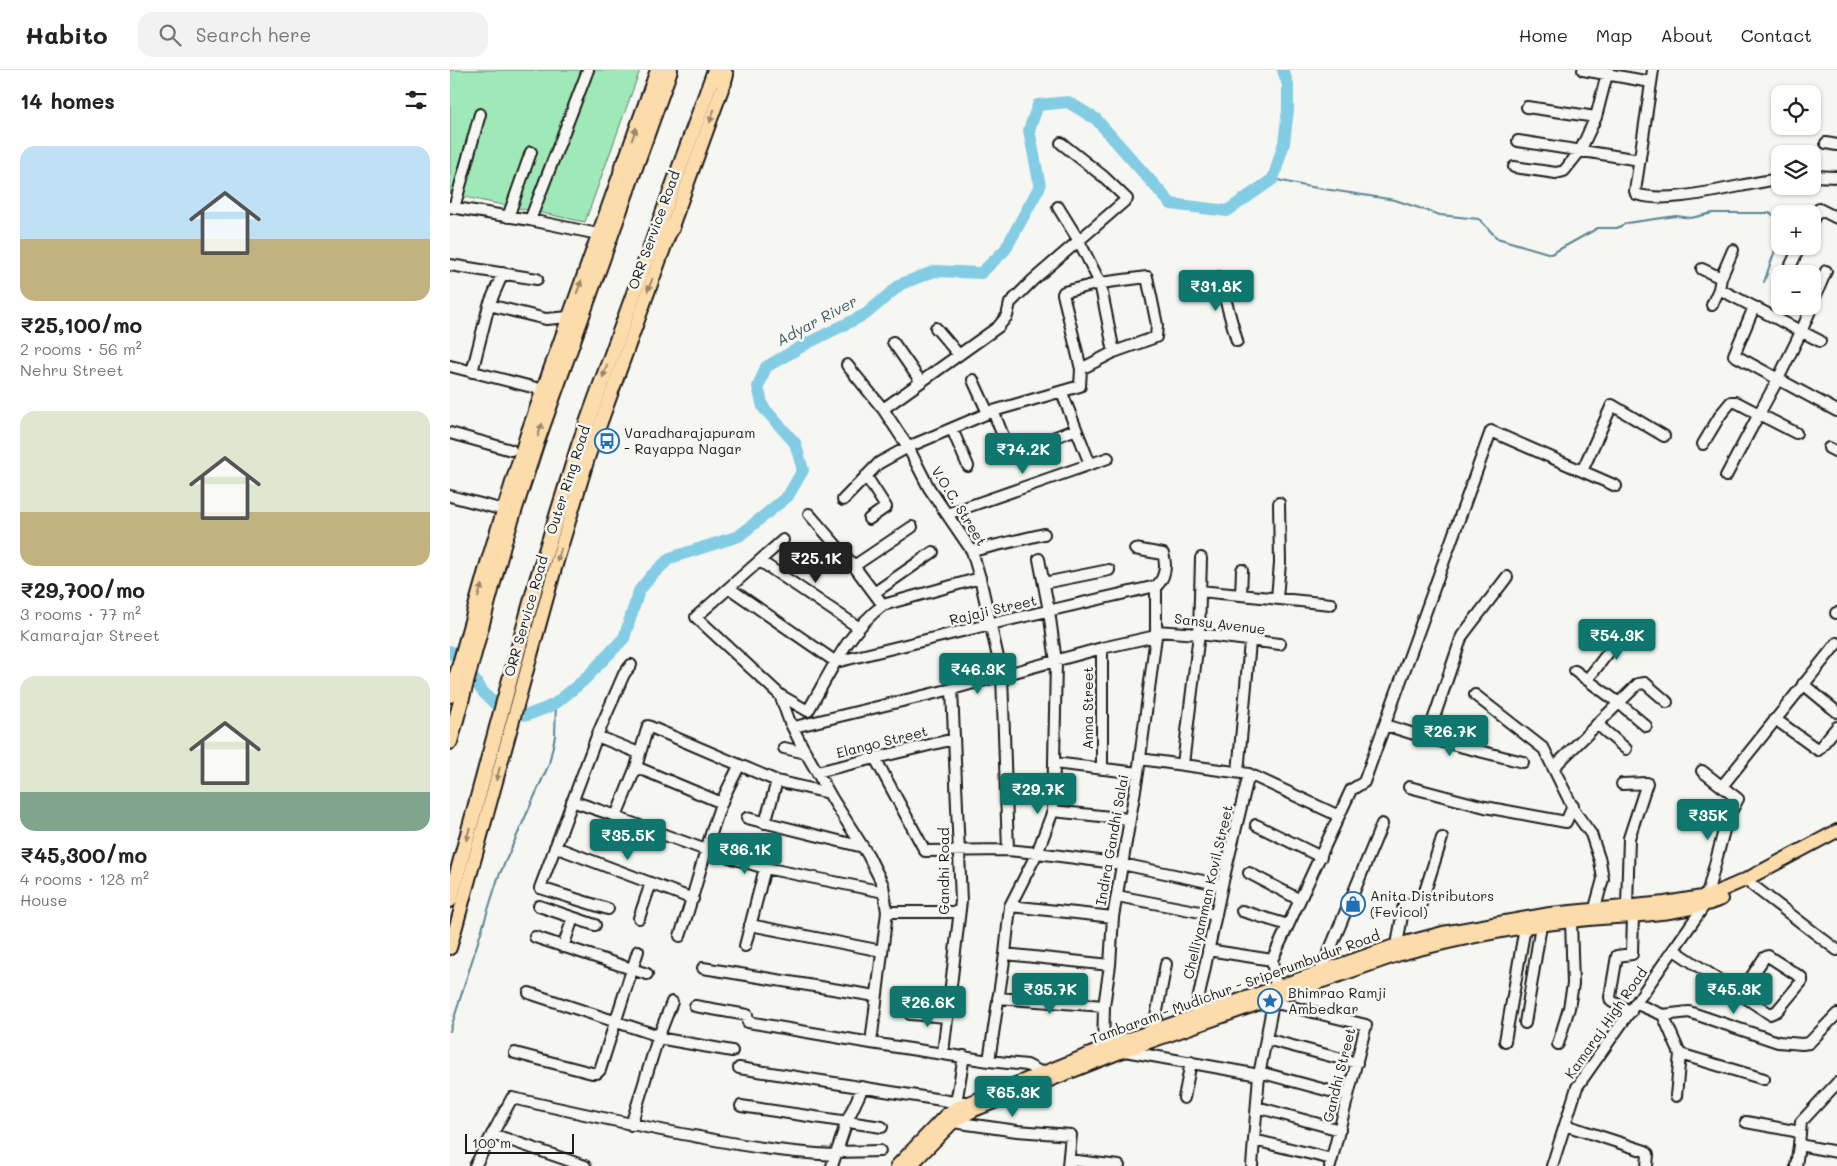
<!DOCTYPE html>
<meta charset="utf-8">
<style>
body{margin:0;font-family:Mali,sans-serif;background:#f2f2f2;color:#222;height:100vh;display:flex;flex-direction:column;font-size:19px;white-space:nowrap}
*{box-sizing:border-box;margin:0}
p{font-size:16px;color:#767676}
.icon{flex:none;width:28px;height:28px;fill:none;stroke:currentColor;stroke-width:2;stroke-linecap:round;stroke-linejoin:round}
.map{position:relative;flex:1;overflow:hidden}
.details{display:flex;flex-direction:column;background:#fff;width:450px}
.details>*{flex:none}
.tools{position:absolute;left:1321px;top:15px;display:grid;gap:10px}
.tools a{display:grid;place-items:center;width:50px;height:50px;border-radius:10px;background:#fff;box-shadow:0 1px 4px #0004;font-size:25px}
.scale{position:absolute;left:15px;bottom:12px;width:109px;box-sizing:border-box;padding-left:5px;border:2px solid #1c1c1c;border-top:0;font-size:14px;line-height:18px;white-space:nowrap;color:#1c1c1c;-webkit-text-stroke:4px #f6f6f2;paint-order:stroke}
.price{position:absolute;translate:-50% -42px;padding:0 11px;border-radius:5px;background:#0f766e;color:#fff;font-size:16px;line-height:32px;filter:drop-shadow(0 1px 2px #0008)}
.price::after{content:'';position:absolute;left:50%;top:30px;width:15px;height:11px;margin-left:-8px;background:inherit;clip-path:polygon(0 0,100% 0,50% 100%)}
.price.selected{background:#222;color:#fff}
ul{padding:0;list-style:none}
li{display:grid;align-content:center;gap:10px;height:265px;padding:0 20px}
li span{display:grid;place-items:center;height:155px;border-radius:15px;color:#555}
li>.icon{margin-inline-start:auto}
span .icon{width:90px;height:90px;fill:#fffc;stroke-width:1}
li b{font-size:21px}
h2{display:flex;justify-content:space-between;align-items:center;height:60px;padding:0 20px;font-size:21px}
header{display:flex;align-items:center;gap:30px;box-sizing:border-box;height:70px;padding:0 25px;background:#fff;border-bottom:1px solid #e0e0e0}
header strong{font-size:24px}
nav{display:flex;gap:28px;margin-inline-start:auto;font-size:18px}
.search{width:350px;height:45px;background:#f2f2f2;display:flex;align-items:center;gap:12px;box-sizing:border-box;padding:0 18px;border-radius:15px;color:#767676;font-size:19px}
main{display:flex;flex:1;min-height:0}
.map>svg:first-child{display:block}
.green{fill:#9fe8b7;stroke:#5e826a}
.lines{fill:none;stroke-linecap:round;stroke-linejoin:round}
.stream{stroke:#5a8694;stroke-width:2}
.river{stroke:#83cde4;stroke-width:12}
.minor-casing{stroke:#1c1c1c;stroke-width:14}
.major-casing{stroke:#1c1c1c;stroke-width:16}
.highway-casing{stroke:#1c1c1c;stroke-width:18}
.minor{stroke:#f6f6f2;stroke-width:10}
.major{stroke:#fddcac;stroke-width:12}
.highway{stroke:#fddcac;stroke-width:14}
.oneway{fill:#98866b}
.labels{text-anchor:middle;stroke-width:5;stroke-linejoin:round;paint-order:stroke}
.street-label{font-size:14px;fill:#1c1c1c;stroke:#f6f6f2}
.poi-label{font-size:14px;fill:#1c1c1c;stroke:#f6f6f2;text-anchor:start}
.water-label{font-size:15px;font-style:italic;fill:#405a62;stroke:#f6f6f2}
</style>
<header>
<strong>Habito</strong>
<div class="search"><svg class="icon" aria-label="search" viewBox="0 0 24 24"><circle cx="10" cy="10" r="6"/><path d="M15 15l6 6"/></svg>Search here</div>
<nav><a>Home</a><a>Map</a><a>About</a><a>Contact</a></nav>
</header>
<main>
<section class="details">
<h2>14 homes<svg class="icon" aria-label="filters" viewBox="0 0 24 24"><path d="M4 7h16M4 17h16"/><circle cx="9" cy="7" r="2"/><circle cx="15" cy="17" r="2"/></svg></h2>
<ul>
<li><span style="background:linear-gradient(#bfe0f5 60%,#c2b280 0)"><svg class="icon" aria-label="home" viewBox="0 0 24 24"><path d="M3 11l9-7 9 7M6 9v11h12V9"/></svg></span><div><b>₹25,100/mo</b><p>2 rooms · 56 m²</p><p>Nehru Street</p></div></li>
<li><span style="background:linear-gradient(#dfe7d0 65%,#c2b280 0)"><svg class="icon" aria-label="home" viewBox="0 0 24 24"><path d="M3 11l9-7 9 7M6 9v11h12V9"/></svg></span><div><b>₹29,700/mo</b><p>3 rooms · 77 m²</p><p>Kamarajar Street</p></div></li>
<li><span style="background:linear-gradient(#dfe7d0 75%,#7fa58c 0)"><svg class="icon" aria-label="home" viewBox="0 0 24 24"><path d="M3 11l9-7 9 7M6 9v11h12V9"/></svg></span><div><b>₹45,300/mo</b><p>4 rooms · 128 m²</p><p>House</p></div></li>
</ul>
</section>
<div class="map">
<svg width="1387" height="1096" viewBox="0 0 1387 1096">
<rect width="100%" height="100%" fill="#f6f6f2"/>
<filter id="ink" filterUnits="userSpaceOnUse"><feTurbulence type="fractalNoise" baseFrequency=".02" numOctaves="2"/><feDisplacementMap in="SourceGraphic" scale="10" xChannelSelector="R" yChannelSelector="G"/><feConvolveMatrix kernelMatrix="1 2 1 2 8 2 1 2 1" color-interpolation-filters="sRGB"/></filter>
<g filter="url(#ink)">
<path class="green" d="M 0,0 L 190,0 L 135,152 L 0,124 Z"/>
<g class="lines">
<path class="stream" d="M 823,109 L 855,116 L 945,130 L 990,145 L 1029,149 L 1047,168 L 1101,184 L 1148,158 L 1167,158 L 1177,153 L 1226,146 L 1241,148 L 1263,143 L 1320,143 L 1330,150
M 1314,212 L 1330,166
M 0,961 L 48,808 L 99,694 L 105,666 L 106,633"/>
<path class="river" d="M 0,581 L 13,594 L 33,622 L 49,638 L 57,642 L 78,645 L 96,638 L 106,633 L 133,611 L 174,568 L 189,521 L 201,506 L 220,488 L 289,466 L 338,426 L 353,400 L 345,373 L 313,337 L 308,317 L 316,297 L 356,274 L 416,244 L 451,214 L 485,201 L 531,203 L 555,180 L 590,116 L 579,60 L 588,35 L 618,32 L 646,49 L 721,134 L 777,141 L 823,109 L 834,73 L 838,40 L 838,15 L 833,0"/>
<defs>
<path id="minor" d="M 1133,0 L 1201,12
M 1203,0 L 1185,121 L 1186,124 C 1221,136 1292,113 1330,109
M 1077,37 L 1146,47
M 1068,71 L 1190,90
M 1376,73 L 1387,75
M 1064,97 L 1106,103 L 1114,101 L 1130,81 L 1146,47 L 1158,0
M 1362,106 L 1387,107
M 0,137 L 80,150 L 148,164
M 608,137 L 629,171 L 650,213 L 664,282
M 4,138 L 30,44
M 58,147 L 81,82
M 80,150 L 138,0
M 1362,151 L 1369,139 L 1387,148
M 1283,180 L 1271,208 L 1269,219 L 1304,237 L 1284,285 L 1328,309 L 1309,344 L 1346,363
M 0,195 L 87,209
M 1252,199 L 1271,208
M 1340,204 L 1339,199 L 1350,176
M 769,207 L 787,271
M 1362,234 L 1376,201
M 39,235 L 96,249 L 119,247
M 1262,235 L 1269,219
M 1362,236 L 1351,262 L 1328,309 L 1387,341
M 1304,237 L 1370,271
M 486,258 L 509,285
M 443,272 L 471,312
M 397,295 L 433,339 L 458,377 L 479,418 L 522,481 L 530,508 L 552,605 L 558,780
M 0,296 L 86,318
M 22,302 L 39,235 L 53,203
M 523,310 L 538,343
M 612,323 L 640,394
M 433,339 L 548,257 L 557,246 L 560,233 L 583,210 L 677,129 L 654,107 L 611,73
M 543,341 L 558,378
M 502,359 L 518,396
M 0,363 L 61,380
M 1253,374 L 1271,344 L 1281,332 L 1286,332 L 1309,344 L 1276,406
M 585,375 L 626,359
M 1379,378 L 1387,382
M 1132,401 L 1162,335 L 1214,366
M 416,406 L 436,437 L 419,449
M 0,426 L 54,440
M 393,430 L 429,393 L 458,377 L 543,341 L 630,316 L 631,299 L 613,224 L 614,222 L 650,213 L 697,207 L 707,255 L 706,267 L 664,282 L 631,299
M 359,444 L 404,496 L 433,535
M 497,444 L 658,388
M 333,470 L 246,547 L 330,625 L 358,641 C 380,603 398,561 433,535 L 530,508
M 522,481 L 594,464
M 310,491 L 408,557
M 404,496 L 462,457
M 594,513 L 659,500
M 279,518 L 386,592 L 541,554 L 706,516 C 715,509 717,495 713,484 L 685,479
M 750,521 L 881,534
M 424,523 L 483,482
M 791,525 L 792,500
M 827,528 L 830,493 L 829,433
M 1386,543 L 1387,543
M 706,561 L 749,564 L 830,574
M 1125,601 L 1169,633 L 1196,656
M 1137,610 L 1178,557
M 1353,614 L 1387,642
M 330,625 L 339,650 L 352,676 L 383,730 L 418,785 L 433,815 L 437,842 L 421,973
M 1025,625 L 1094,679 L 1125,742 L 1141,764 L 1150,791 L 1153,809 L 1143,845
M 1325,649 L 1368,680 L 1387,657
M 1147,654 L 1176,679
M 935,655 L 977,668 L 1073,692
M 344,657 L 502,619 L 652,578 L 706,566
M 147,666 L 189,683
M 977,668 L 1012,566 L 1057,507
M 334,678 L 356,683
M 425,688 L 475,781 L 558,780 L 587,783 L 672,794 L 772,815
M 690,689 L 799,704 L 889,746
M 604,693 L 688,703
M 733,694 L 749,564 L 751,488
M 186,697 L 272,733
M 1104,697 L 1188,614 L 1195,613 L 1217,632
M 652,699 L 652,578
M 367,702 L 504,669
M 788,702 L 800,572
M 1172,714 L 1197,713 L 1179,768 L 1177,836
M 1273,715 L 1387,573
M 959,717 L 1035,737 L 1116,752 L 1123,736
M 379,723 L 327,711 L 198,656 L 186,697 L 166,746 L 168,748 L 256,780 L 315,798 L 434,822
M 122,731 L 166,746
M 603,741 L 679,749
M 297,748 L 413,777
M 315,753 L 327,711
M 806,755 L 871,787
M 105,777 L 243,829
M 799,803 L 850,830
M 1302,815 L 1387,880
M 667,826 L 766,845
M 89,836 L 145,855
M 560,836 L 663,847
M 158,839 L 90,818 L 147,666 L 174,604 L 181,595
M 792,841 L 838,855
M 437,842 L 509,842
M 189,848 L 201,813
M 300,855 L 432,881
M 230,866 C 245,823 255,778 271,734 C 276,721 283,709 289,696
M 85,867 L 197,904
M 947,875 L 954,834 L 970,837 L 992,768
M 295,876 L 315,798
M 113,877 L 123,848
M 758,880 L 822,890
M 1224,880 L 1320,944 L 1327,941 L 1352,911 L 1352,908 L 1318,886 L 1314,888 L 1290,924
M 555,884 L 660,895
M 253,898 L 426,926
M 871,901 L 932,754
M 826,917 L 822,890 L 901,720 L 914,712 L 1041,361 L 1166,416
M 79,923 L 206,965 L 208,968 L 181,1055
M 548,928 L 654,936
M 222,932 L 208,968 L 282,981
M 822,932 L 916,955 L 880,1096
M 1187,934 L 1213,945 L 1230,984 L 1314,1009
M 245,936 L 297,945 L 298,952 L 421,973 L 539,991 L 577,995 L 592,1003
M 1181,942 L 1161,931 L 1160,927 L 1167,886 L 1182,884 L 1183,845
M 460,944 L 497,947
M 745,945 L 772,815 L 799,704
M 1213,945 L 1239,942 L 1328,972 L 1352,974 L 1359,973 L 1387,944
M 1075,953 L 1091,855
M 703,962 L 716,894
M 816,969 L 907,993
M 1055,971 L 1075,857
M 1108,974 L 1119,938 L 1123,914 L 1121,851
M 653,979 L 654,936 L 660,895 L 663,847 L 688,703 L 706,566 L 706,516
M 675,981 L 809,1005
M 65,983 L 142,1003 L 147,1003 L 150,1000 L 188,881
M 493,983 L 511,831 L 502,619
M 539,991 L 555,884 L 560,836 L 587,783 L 603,741 L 606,592 L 599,541 L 589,489
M 289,998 L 498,1031 L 516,1032
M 809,1002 L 898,1026
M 1387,1013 L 1351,1052 L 1349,1075 L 1387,1082
M 1226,1026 L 1230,984
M 734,1028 L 741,992
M 506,1033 L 514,986
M 291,1036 L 432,1057
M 807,1037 L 890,1060
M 503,1052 L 567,1061 L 621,1065 L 618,1096
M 1296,1052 L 1350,1062
M 1115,1055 L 1195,1081 L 1198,1084 L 1197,1096
M 42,1064 L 135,1096
M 804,1070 L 882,1089
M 386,1082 L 430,1081
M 619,1090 L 669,1096
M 25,1096 L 62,1028 C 124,1042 186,1056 249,1067 C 294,1076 339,1083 385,1085
M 382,1096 L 397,1051 L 413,1017
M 802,1096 L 809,1005 L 824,928
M 1102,1096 L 1127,1017 L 1254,836 L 1277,749 L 1288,729 L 1252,701
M 1346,1096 L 1349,1075"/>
<path id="major" d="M 0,626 L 38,490 L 77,364 L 207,0
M 0,878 L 107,491 L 139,385 L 277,5
M 447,1096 L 496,1045 L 506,1038 L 665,974 L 947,875 L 993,863 L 1100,844 L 1215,833 L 1258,826 L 1295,810 L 1387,761
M 460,1096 L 503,1052 L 524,1040 L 673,981 L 950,884 C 1007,869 1063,857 1121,851 C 1168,845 1228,847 1271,829"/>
<path id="highway" d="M 274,13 L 274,0
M 168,131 L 172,96
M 205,182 L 222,158
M 0,672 L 54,472 L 86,374 L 220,0
M 0,830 L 87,510 L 129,375 L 265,0"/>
</defs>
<use href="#minor" class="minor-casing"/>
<use href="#major" class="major-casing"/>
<use href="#highway" class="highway-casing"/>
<use href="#minor" class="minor"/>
<use href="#major" class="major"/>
<use href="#highway" class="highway"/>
</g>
<defs><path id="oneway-solid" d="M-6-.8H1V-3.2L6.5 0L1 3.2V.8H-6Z" transform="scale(1.25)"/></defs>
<g class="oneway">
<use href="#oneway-solid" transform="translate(262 46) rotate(109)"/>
<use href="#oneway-solid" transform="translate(184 64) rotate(-70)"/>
<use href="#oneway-solid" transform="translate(200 215) rotate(111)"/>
<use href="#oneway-solid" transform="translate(129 217) rotate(-70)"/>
<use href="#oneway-solid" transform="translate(155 301) rotate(110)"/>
<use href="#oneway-solid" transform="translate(90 360) rotate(-71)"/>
<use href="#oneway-solid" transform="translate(109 485) rotate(107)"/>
<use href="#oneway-solid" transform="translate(30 521) rotate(-74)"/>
<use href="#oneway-solid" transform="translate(48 704) rotate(105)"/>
<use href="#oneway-solid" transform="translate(18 764) rotate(105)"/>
</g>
</g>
<defs>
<symbol id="bus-ring" viewBox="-11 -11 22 22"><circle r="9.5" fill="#f6f6f2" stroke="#1f6fb2" stroke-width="1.5"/><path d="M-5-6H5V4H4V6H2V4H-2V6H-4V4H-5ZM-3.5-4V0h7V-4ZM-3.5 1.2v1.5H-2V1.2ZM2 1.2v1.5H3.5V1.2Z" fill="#1f6fb2"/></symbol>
<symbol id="shop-ring" viewBox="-11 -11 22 22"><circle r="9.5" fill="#f6f6f2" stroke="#1f6fb2" stroke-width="1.5"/><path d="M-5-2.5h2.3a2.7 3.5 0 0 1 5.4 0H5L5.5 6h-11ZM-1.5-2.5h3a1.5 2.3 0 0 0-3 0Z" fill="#1f6fb2"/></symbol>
<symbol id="sight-ring" viewBox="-11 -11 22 22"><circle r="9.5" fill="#f6f6f2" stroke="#1f6fb2" stroke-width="1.5"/><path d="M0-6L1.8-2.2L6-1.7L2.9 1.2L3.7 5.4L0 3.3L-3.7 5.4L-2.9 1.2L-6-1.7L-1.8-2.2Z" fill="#1f6fb2"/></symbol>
</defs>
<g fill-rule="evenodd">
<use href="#bus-ring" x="143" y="357" width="28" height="28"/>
<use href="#shop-ring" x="889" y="820" width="28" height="28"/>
<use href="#sight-ring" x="806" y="917" width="28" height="28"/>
</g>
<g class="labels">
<g class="street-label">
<text transform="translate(204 160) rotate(-70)" y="5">ORR Service Road</text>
<text transform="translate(118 410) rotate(-72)" y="5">Outer Ring Road</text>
<text transform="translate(509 436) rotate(58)" y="5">V.O.C. Street</text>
<text transform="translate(543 540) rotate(-13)" y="5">Rajaji Street</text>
<text transform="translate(76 546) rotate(-74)" y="5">ORR Service Road</text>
<text transform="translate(770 554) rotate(7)" y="5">Sansu Avenue</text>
<text transform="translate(638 638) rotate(-90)" y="5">Anna Street</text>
<text transform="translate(432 672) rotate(-14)" y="5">Elango Street</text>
<text transform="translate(662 770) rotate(-80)" y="5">Indira Gandhi Salai</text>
<text transform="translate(494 801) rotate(-90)" y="5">Gandhi Road</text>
<text transform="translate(758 822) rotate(-77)" y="5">Chelliyamman Kovil Street</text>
<text transform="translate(785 917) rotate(-20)" y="5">Tambaram - Mudichur - Sriperumbudur Road</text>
<text transform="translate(1156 953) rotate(-55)" y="5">Kamaraj High Road</text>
<text transform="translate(889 1005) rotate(-76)" y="5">Gandhi Street</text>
</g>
<g class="poi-label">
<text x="174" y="368">Varadharajapuram<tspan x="174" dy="16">- Rayappa Nagar</tspan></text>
<text x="920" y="831">Anita Distributors<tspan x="920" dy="16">(Fevicol)</tspan></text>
<text x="838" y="928">Bhimrao Ramji<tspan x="838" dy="16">Ambedkar</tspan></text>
</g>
<g class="water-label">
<text transform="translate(367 251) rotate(-28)" y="5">Adyar River</text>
</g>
</g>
</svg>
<div class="tools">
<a><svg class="icon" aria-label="locate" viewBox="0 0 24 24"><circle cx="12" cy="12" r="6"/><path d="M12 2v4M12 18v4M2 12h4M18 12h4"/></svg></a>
<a><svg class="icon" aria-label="layers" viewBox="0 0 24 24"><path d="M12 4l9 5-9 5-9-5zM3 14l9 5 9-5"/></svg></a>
<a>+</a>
<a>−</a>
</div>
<div class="scale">100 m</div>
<b class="price" style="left:766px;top:242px">₹31.8K</b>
<b class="price" style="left:573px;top:405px">₹74.2K</b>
<b class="price selected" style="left:366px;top:514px">₹25.1K</b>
<b class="price" style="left:1167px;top:591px">₹54.3K</b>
<b class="price" style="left:528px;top:625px">₹46.3K</b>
<b class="price" style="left:1000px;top:687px">₹26.7K</b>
<b class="price" style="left:588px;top:745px">₹29.7K</b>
<b class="price" style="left:1258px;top:771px">₹35K</b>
<b class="price" style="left:178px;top:791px">₹35.5K</b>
<b class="price" style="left:295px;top:805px">₹36.1K</b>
<b class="price" style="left:600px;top:945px">₹35.7K</b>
<b class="price" style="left:1284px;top:945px">₹45.3K</b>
<b class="price" style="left:478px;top:958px">₹26.6K</b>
<b class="price" style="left:563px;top:1048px">₹65.3K</b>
</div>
</main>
